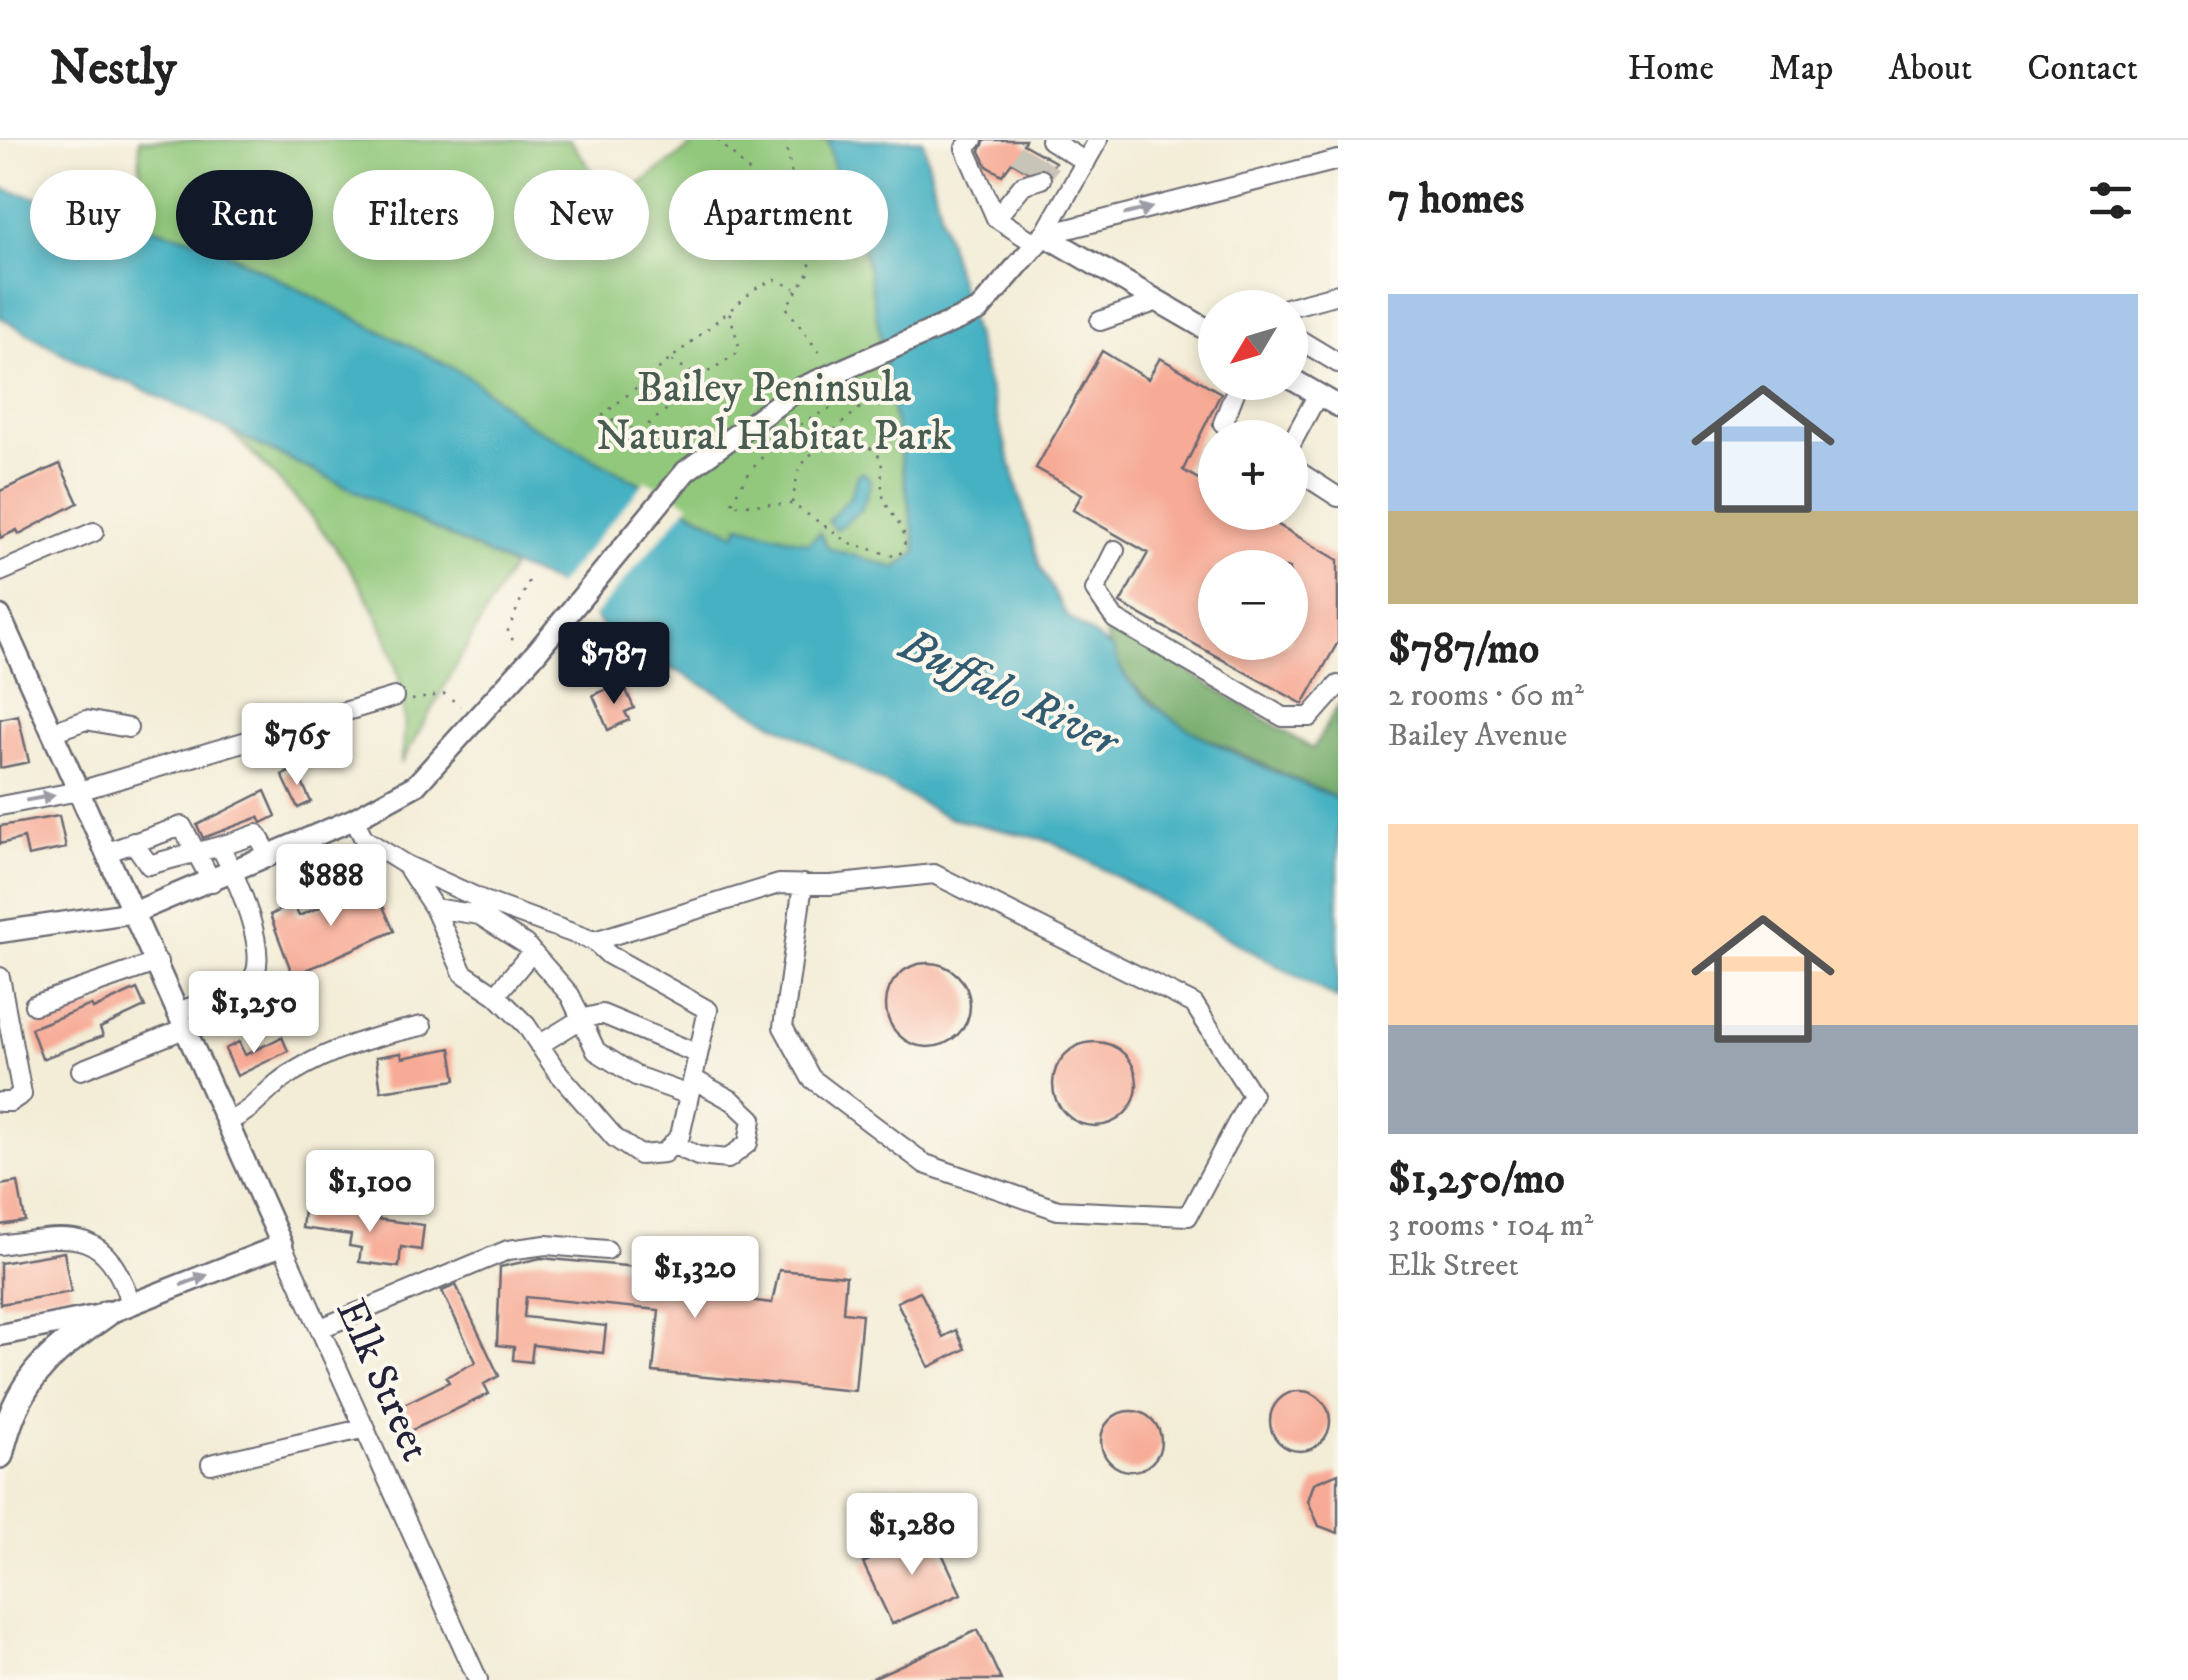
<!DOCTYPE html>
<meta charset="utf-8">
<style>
body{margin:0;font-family:"IM FELL DW Pica",serif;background:#f6f6f6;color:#222;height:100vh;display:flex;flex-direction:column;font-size:38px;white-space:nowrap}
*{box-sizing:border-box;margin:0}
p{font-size:32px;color:#767676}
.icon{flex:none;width:55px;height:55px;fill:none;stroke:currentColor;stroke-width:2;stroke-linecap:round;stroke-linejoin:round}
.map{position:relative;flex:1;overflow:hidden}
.panel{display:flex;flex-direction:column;background:#fff;width:850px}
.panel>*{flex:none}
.top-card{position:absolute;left:30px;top:30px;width:950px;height:90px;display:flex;gap:20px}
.needle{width:65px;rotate:232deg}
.tools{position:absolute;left:1198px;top:150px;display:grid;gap:20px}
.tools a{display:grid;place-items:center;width:110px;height:110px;border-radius:50%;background:#fff;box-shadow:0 5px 15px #0003;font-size:50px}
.price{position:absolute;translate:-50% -85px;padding:0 22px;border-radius:10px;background:#fff;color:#222;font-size:32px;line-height:65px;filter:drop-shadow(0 2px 5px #0008)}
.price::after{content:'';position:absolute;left:50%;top:60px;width:30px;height:22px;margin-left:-15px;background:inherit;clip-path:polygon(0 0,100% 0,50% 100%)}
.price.on{background:#111827;color:#fff}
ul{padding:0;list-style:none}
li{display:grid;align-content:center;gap:20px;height:530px;padding:0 50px}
li span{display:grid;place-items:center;height:310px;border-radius:0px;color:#555}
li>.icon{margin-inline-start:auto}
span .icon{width:180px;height:180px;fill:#fffc;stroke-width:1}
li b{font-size:42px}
h2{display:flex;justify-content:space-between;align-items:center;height:120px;padding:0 50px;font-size:42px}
.pill{padding:0 35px;border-radius:45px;background:#fff;box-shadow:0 5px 15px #0003;font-size:35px;line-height:90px}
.pill.on{background:#111827;color:#fff}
header{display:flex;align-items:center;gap:60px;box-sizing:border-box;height:140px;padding:0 50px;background:#fff;border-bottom:2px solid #e0e0e0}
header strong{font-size:48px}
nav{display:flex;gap:55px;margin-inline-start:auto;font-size:35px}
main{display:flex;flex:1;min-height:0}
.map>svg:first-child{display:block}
.green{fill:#91c87b;stroke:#5a755b;stroke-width:2.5}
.forest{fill:#74ac6b;stroke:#4b6753;stroke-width:2.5}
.water{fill:#44b1c2;stroke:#336a7e;stroke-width:2.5}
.pier{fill:#f3edd7}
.building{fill:#f7ab96;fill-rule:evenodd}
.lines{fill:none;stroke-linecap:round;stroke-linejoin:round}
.minor-tunnel{stroke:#c9c4b8;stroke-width:18;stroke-dasharray:18 9;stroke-linecap:butt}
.minor-casing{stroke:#6b6972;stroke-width:22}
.major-casing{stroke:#6b6972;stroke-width:25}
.highway-casing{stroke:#6b6972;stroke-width:30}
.path{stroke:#6b6972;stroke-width:2.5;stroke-dasharray:2.5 8;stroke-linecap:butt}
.minor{stroke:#fff;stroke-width:18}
.major{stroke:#fff;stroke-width:20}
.highway{stroke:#fff;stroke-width:25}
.oneway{fill:#9c9ca7}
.labels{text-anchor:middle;stroke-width:8;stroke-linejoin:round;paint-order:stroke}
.park-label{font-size:42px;fill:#495c51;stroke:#fbf7ec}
.street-label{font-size:42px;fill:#22223b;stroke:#fbf7ec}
.water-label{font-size:45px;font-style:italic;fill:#305b71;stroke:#fbf7ec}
</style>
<header>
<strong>Nestly</strong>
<nav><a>Home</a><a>Map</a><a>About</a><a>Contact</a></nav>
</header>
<main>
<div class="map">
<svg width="1338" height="1540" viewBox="0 0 1338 1540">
<rect width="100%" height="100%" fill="#fbf7ec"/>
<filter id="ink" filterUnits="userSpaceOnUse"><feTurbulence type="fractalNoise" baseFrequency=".01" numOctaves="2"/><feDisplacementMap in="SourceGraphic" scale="20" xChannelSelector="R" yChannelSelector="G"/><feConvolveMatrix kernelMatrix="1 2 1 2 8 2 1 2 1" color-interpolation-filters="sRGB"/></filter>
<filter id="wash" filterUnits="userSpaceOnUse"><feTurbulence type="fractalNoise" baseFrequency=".0048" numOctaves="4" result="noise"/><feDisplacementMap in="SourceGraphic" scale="40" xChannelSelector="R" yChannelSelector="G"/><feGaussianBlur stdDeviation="2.25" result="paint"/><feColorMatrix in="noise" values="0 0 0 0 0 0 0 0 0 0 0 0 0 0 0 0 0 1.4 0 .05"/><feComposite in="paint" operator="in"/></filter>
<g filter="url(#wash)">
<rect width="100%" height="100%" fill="#f3edd7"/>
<path class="green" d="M 139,0 L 570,0 L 614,63 L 700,0 L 828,0 L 846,83 L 862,105 L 869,132 L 917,412 L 896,428 L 740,385 L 735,394 L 525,282 L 468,236 L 207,102 L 142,85 Z
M 230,291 L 512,426 L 401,624 C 425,491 318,377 230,291 Z"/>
<path class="forest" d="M 1109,482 L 1313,609 L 1338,565 L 1338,659 L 1174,583 L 1117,529 L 1105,491 Z"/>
<path class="water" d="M 828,0 L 923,0 L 944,88 L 1040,427 L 1067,476 L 1114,510 C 1125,578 1279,632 1338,659 L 1338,859 L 1051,701 L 949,678 L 677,531 L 610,504 C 593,459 556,441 512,426 L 130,243 L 99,234 L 0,177 L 0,48 L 206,102 L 468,236 L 525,282 L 735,394 L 740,385 L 808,403 L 820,393 L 828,408 L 896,428 L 917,412 L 869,132 L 862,105 L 846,83 Z
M 863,332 L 871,341 L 862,369 L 836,390 L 828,381 L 849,358 L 858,335 Z"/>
<path class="pier" d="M 646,340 L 690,364 L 594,476 L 555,448 Z"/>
<g id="blocks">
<path class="building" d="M 985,0 L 1025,0 L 1023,4 L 1055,22 L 1050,31 L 1043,27 L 1027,31 L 1012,22 L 1002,35 L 987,26 L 980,11 Z
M 1102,211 L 1148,239 L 1160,218 L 1221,253 L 1183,330 L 1215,349 L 1215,372 L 1256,372 L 1338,420 L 1338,502 L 1303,564 L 1120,463 L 1148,413 L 1073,370 L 1082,354 L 1036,328 ZM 1215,428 L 1290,428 L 1290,502 L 1215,502 Z
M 60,324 L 78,363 L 19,394 L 17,390 L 0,398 L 0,351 Z
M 614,546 L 618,554 L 626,550 L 634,568 L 625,572 L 629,580 L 608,590 L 593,555 Z
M 18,575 L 29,622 L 0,628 L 0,579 Z
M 296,629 L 311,662 L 298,668 L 282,635 Z
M 265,651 L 276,676 L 262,683 L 259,677 L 203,698 L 197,685 Z
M 59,676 L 66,708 L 28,716 L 24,698 L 0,704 L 0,686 Z
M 373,744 L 394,791 L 293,836 L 270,775 L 293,764 L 299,776 Z
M886 865a42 42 0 1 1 84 0a42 42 0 1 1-84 0Z
M 137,849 L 145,867 L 100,888 L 103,896 L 42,919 L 31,888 L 91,865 L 93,869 Z
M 282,897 L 288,911 L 237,936 L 225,909 L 239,902 L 245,915 Z
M1053 944a42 42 0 1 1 84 0a42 42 0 1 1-84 0Z
M 451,908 L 456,940 L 381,951 L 376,917 L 401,913 L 402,918 Z
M 18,1042 L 25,1081 L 0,1085 L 0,1045 Z
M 304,1070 L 424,1085 L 421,1110 L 401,1107 L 399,1127 L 359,1122 L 361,1108 L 349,1106 L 351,1095 L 302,1088 Z
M 64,1112 L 71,1152 L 0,1164 L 0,1123 Z
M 541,1118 L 742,1137 L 740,1159 L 772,1163 L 779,1130 L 846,1136 L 843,1172 L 862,1174 L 855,1251 L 653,1232 L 659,1170 L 526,1157 L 524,1177 L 606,1186 L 603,1213 L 533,1205 L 531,1222 L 513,1220 L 514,1207 L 497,1205 L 500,1127 Z
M 456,1145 L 499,1236 L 484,1244 L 489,1254 L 408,1292 L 396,1268 L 449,1242 L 446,1237 L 476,1222 L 442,1151 Z
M 920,1151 L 943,1197 L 956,1190 L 965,1209 L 929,1227 L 897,1162 Z
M1270 1281a30 30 0 1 1 60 0a30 30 0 1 1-60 0Z
M1101 1301a30 30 0 1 1 60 0a30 30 0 1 1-60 0Z
M 1338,1333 L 1338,1393 L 1319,1386 L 1308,1361 L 1314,1343 Z
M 932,1392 L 961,1454 L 892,1484 L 863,1423 Z
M 978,1490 L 1001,1540 L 868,1540 Z"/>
</g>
</g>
<g filter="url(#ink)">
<use href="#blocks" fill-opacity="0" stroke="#6b6972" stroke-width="2.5"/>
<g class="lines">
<path class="minor-tunnel" d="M 1019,26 L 1030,8
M 1030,32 L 1040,14
M 1041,39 L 1052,20"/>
<defs>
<path id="minor" d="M 973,0 L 965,8 L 996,78 L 1036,104
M 1050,0 L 1086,22
M 996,78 L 1023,45 L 1041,39
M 1044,95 L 1338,20
M 1044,95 L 1098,0
M 1286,168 L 1338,154
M 1100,181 L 1158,161
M 1290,194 L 1338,223
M 1239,242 L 1223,283 L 1241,298
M 1290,306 L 1318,254
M 1290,326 L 1338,357
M 1115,410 L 1095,450 L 1115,479 L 1283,577 L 1310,577 L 1338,545
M 0,432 L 94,392
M 52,592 L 86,580 L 128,588
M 0,666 L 79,651 L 394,557
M 354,679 L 364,699 L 406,725 L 487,762 L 594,801 L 779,744 L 831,745 L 934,734 L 1194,864 L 1252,955 L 1188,1076 L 1058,1070 L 925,1024 L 811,938 L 783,887 L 803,744
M 133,702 L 149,725 C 186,714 221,708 257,694 L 270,717
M 108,712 L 182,686 L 212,742
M 406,725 L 434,768 L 463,833 L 496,855 L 526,885 L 556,930 L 615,998 L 640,1015 L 664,1013 L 680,996 L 708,870 L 609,815 L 594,801
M 434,768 L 479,775 L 525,804 L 570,855 L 596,911 L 636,936 L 689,955
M 0,837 L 22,954 L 10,962 L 0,962
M 496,855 L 532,812
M 34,865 L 158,822
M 180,871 C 201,862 235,857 251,840 C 273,817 234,733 221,708
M 539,905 L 581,879 L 602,874 L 698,914
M 81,930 L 187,888
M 229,981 C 258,968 265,949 290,934 C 332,908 375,896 422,886
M 672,1004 L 698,1016 L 728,1019 L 748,1003 L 752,979 L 733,961 L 693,939
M 0,1105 C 71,1094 106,1085 131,1165
M 282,1105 L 478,1540
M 321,1188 L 508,1110 L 546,1105 L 607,1110
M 211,1324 L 366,1288"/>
<path id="major" d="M 1290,238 L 1338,266
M 0,476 L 282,1105 L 106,1174 L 0,1195
M 0,792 L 135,772 L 354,679 L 416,645 L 535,514 L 686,331 L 799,249 L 979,170 L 1044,95 L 1215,194"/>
<path id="highway" d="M 0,1315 C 17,1240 45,1217 106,1174"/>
</defs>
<use href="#minor" class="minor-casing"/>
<use href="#major" class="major-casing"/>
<use href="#highway" class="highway-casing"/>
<path class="path" d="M 718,0 L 801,84
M 785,0 L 811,130 L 786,167 L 821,215
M 672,221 L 700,237 L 736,214 L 739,206 L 729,171
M 651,236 L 671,266 L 639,292 L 603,275 L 759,146 L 775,140 L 795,148
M 853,260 L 866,263 L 829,294 L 868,306 L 881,318 C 883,331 880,348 884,359 C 891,379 918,395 897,417 L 850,403 L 792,364 L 731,365 C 753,314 801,276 853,260 Z
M 792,363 L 799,328 L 829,294
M 513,500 L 507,493 L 530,438
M 412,560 L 445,554 L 460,566"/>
<use href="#minor" class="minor"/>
<use href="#major" class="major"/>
<use href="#highway" class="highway"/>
</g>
<defs><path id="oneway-solid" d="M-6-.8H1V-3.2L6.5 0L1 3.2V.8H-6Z" transform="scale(2.5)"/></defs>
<g class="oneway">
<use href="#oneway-solid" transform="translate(1138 71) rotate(-14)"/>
<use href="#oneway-solid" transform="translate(40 658) rotate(-10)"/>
<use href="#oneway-solid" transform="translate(194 1140) rotate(-21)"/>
</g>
</g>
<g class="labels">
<g class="park-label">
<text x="774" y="261">Bailey Peninsula<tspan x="774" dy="48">Natural Habitat Park</tspan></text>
</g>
<g class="street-label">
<text transform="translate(385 1239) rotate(66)" y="15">Elk Street</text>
</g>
<g class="water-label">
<text transform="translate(1010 551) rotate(26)" y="16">Buffalo River</text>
</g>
</g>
</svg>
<div class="tools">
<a><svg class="needle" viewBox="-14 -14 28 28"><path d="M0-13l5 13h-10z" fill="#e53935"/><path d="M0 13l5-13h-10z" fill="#767676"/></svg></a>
<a>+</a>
<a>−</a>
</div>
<b class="price on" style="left:614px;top:567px">$787</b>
<b class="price" style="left:297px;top:648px">$765</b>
<b class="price" style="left:331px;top:789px">$888</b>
<b class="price" style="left:254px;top:916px">$1,250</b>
<b class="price" style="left:370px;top:1095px">$1,100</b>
<b class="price" style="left:695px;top:1181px">$1,320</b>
<b class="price" style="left:912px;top:1438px">$1,280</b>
<div class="top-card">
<a class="pill">Buy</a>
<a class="pill on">Rent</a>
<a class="pill">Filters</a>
<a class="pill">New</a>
<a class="pill">Apartment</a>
</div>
</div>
<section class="panel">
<h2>7 homes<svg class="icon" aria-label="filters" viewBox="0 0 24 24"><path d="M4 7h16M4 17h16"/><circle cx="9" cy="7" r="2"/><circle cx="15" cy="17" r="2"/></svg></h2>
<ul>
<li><span style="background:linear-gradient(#a9c7e8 70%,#c2b280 0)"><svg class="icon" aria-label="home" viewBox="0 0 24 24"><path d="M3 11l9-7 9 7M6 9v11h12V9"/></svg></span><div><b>$787/mo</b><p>2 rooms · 60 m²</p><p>Bailey Avenue</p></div></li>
<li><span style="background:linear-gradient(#ffd9b3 65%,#9aa5b1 0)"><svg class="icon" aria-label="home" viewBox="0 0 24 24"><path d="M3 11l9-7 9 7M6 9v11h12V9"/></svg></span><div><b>$1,250/mo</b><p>3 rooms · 104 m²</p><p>Elk Street</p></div></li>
</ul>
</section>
</main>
